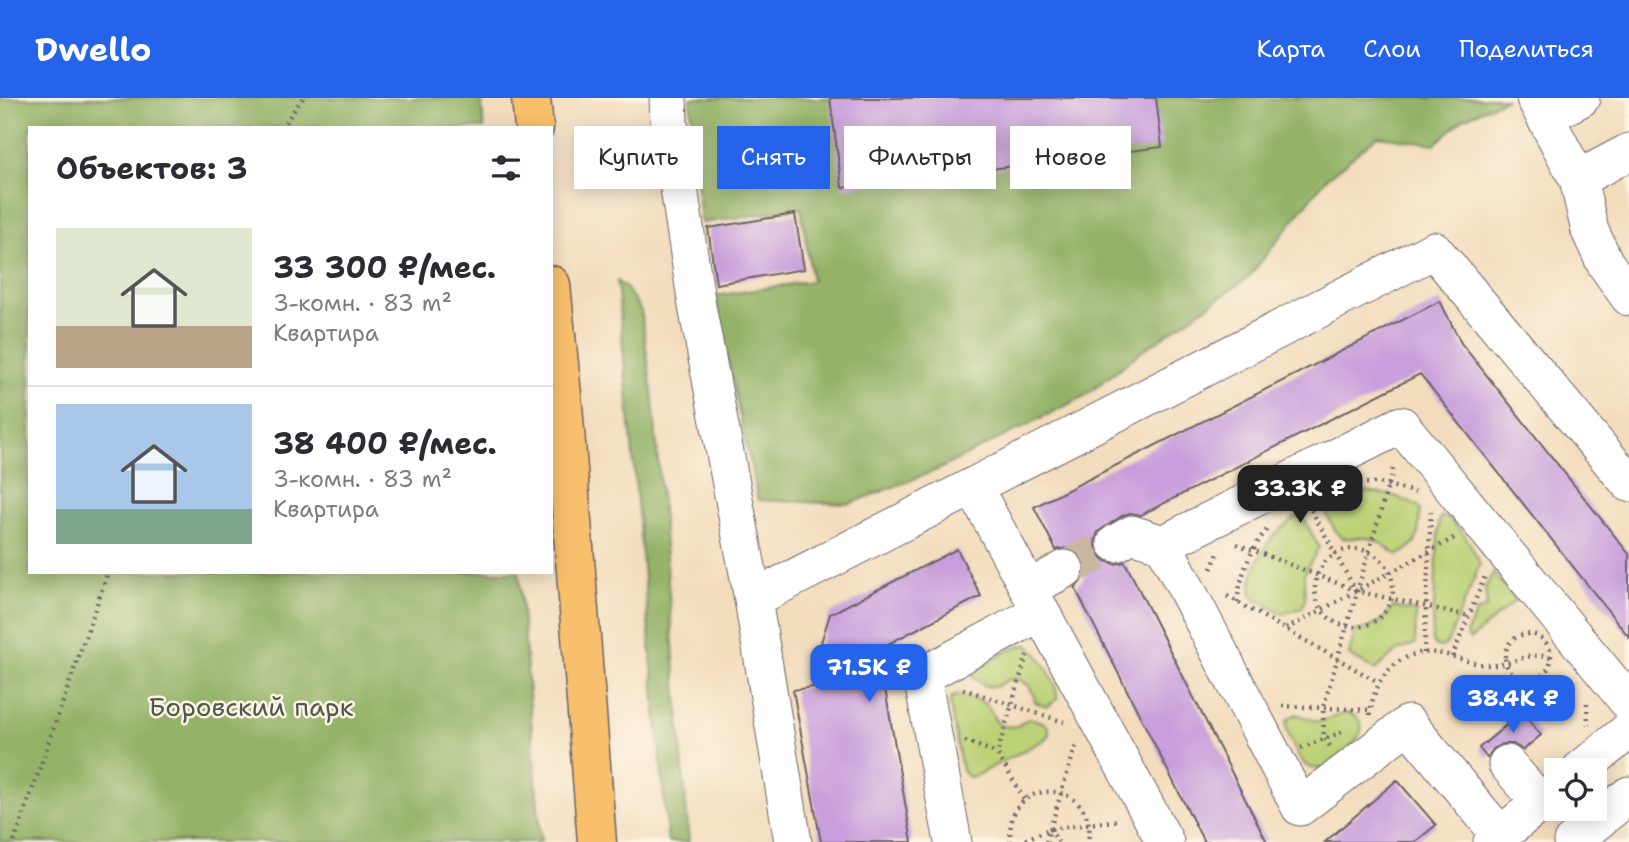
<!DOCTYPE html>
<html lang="ru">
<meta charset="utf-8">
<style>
body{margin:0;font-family:"Shantell Sans",sans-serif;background:#f7f7f7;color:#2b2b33;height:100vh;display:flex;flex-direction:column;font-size:26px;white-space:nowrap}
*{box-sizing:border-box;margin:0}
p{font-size:23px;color:#7c7c81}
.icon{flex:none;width:38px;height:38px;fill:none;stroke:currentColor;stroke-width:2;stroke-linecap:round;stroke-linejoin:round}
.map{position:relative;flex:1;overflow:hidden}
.drawer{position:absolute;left:28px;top:28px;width:525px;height:448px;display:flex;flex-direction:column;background:#fff;border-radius:0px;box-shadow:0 4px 18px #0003}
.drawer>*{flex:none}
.banner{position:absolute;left:574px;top:28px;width:665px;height:63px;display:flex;gap:14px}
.controls{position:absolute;left:1544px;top:660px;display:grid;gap:14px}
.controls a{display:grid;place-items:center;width:63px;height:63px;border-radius:0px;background:#fff;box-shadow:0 4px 18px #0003;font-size:35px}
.price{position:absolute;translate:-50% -60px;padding:0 16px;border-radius:14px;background:#2563eb;color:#fff;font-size:23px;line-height:46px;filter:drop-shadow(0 2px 4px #0008)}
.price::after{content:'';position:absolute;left:50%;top:42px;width:21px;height:16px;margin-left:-10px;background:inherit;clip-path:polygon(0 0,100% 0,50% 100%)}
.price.active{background:#222;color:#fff}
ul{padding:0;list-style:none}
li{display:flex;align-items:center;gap:21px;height:175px;padding:0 28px}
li+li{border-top:2px solid #e1e1e2}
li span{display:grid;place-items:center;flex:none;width:196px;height:140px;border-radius:0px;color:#555}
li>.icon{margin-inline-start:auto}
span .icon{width:84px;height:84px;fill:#fffc;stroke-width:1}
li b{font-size:30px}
h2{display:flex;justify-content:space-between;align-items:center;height:84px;padding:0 28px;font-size:30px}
.chip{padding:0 24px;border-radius:0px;background:#fff;box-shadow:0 4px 18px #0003;font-size:24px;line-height:63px}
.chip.active{background:#2563eb;color:#fff}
header{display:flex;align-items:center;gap:42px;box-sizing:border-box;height:98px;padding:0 35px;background:#2563eb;color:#fff}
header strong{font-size:33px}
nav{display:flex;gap:38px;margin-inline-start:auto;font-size:24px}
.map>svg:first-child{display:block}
.green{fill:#bbd176;stroke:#6e7a58;stroke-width:2}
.forest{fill:#94b367;stroke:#5b6a51;stroke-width:2}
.building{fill:#c89edc}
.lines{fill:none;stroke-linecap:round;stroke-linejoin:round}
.minor-tunnel{stroke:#c9b7a2;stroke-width:37;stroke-dasharray:37 18;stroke-linecap:butt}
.minor-casing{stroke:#6b6368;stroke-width:39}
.major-casing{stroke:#6b6368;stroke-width:41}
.path{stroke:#6b6368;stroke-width:4.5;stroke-dasharray:2 5;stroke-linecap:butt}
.minor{stroke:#fff;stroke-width:37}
.major{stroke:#f8bf6c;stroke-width:38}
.labels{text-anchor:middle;stroke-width:5;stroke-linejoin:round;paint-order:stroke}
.park-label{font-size:26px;fill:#50574d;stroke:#fcf5e5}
</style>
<header>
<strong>Dwello</strong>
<nav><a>Карта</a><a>Слои</a><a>Поделиться</a></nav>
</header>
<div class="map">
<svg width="1629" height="744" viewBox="0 0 1629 744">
<rect width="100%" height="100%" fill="#fcf5e5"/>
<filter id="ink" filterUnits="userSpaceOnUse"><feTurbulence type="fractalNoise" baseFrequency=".0143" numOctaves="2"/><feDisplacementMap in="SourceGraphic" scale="14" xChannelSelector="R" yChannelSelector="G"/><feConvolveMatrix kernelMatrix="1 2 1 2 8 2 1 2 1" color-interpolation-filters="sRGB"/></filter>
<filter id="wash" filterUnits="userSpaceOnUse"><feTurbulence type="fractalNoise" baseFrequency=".00686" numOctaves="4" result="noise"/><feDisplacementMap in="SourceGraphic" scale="28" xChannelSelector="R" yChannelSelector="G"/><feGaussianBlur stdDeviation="1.57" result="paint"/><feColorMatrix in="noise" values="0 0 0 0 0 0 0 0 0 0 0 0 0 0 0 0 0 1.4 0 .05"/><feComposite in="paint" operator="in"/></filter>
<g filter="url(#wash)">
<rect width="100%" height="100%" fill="#f3dcbc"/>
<path class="green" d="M 1363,394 L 1392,397 L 1418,408 L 1420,412 C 1418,437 1422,444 1399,457 C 1390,454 1385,446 1375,442 C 1363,437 1348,442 1342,440 C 1336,437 1323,411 1324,405 L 1343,396 Z
M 1297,418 L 1304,421 L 1319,449 L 1304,476 L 1305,502 L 1302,510 L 1283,516 L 1254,500 C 1245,485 1261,454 1271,441 C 1278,432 1288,425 1297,418 Z
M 1442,418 C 1461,425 1472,449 1480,466 L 1447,546 L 1441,549 L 1436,548 L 1432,542 L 1439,423 Z
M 1493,475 L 1516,502 L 1470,542 L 1466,536 L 1477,513 L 1484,511 L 1487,508 L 1485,490 Z
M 1393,509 L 1416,514 L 1415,546 L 1397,553 L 1375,572 L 1349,557 L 1355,533 C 1373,531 1383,523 1393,509 Z
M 1027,547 C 1039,553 1059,587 1057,601 L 1047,609 L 1035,604 C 1034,590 1023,578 1008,582 C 1004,583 1001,586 998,588 C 990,591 978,585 973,578 L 974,572 L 1016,549 Z
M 957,597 C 966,599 977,601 984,605 C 997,612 988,633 1017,628 L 1029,620 C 1038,623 1050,623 1049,636 L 1044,642 L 975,678 L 968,679 L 962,673 L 950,605 L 951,600 Z
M 1346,615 C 1352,616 1357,618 1360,623 C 1369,640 1335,661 1323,670 C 1317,671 1312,671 1307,668 C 1298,661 1284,632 1287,622 L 1296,616 L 1319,624 Z"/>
<path class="forest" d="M 0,0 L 481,0 L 484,30 L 30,30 L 30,474 L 519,474 L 541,744 L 0,744 Z
M 690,0 L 1507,0 L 1463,21 L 1435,46 L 1378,38 L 1326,81 L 1248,180 L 1138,256 L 1085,298 L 937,372 L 849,406 L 758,402 L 714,198 L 812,183 L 801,110 L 701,125 Z
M 617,183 L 627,191 L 641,213 L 653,300 L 689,744 L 668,744 Z"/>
<g id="blocks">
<path class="building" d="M 830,0 L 1156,0 L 1162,49 L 842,90 Z
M 795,116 L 804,171 L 716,186 L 708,130 Z
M 1440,203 L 1461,245 L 1629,456 L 1629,539 L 1420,276 L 1141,417 L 1130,415 L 1122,418 L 1098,434 L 1095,444 L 1097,455 L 1106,463 L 1115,466 L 1125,464 L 1267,744 L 1204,744 L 1075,490 L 1083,481 L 1086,471 L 1084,462 L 1075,453 L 1066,450 L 1056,452 L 1034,409 Z
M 957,451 L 981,498 L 878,551 L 912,744 L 821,744 L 793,592 L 826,587 L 819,551 L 830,516 Z
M 1522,614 L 1541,637 L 1523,652 L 1513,646 L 1502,646 L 1493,651 L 1487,660 L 1479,650 Z
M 1397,682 L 1436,727 L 1415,744 L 1325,744 Z"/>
</g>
</g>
<g filter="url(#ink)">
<use href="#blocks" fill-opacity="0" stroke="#6b6368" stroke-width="2"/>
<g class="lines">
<path class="minor-tunnel" d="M 1065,471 L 1116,445"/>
<defs>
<path id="minor" d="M 668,0 L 669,25 L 697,208 L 753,501
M 1535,0 L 1545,19 L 1581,0
M 1545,19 L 1578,81 L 1590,133 L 1605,165 L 1629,199
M 1578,81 L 1629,54
M 973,388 L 1165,744
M 1116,445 L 1132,436 L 1163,446
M 1028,491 L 1065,471
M 1507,666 L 1540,704
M 1580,672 L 1629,632
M 1500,737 L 1408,626 L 1300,709 L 1163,446 L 1401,327 L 1629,605
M 793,744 L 753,501 L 1434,152 L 1629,385
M 953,744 L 922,578 L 1041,514
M 1492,744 L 1556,692
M 1572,744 L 1629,697"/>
<path id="major" d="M 531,0 L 534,30
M 551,187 L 563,307 L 597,744"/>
</defs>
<use href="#minor" class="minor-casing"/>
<use href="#major" class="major-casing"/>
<path class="path" d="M 281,30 L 303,0
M 1359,385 L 1379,385 L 1415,394
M 1308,406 L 1356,493 L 1469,518
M 1237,446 L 1355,492
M1315 490a39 39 0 1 1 78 0a39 39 0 1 1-78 0Z
M 1211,471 L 1219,453
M 1227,498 L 1378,584
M 1237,504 C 1241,476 1250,451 1269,429
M 1286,531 L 1454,440
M1505 559a23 23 0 1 1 46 0a23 23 0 1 1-46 0Z
M 1424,555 L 1431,413
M 1452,559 L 1486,476
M 963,591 L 1064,624
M 1587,605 L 1588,627
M 1282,608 L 1371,612
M 1370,617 C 1373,582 1398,550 1436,555 C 1457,557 1473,568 1494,567 C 1516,566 1526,553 1551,559
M 965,643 L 997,655
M 1330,648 L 1324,640 L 1323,610 L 1393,371
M 1301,650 L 1345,633
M 1024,701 L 997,655 L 1027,557
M 1050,731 L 1058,744
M 14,744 L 108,474
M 1011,744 C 1002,682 1082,678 1089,728 C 1090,733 1088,739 1088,744
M 1019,744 L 1050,731 L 1120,722
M 1046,744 L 1077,644"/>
<use href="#minor" class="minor"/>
<use href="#major" class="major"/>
</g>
</g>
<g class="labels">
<g class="park-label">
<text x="251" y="618">Боровский парк</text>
</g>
</g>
</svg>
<div class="controls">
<a><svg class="icon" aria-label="locate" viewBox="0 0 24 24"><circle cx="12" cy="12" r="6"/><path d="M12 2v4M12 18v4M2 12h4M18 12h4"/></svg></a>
</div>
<b class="price active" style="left:1300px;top:427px">33.3K ₽</b>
<b class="price" style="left:869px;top:606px">71.5K ₽</b>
<b class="price" style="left:1513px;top:637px">38.4K ₽</b>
<div class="banner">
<a class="chip">Купить</a>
<a class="chip active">Снять</a>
<a class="chip">Фильтры</a>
<a class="chip">Новое</a>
</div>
<section class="drawer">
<h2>Объектов: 3<svg class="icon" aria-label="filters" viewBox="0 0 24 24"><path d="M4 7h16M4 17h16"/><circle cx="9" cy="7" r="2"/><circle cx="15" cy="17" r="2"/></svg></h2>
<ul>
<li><span style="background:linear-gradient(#dfe7d0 70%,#b9a48a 0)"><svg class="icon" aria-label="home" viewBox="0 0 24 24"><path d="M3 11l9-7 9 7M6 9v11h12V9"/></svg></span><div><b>33 300 ₽/мес.</b><p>3-комн. · 83 m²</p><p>Квартира</p></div></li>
<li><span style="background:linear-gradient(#a9c7e8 75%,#7fa58c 0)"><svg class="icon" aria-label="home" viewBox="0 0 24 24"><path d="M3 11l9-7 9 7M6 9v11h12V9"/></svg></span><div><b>38 400 ₽/мес.</b><p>3-комн. · 83 m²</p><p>Квартира</p></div></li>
</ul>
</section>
</div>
